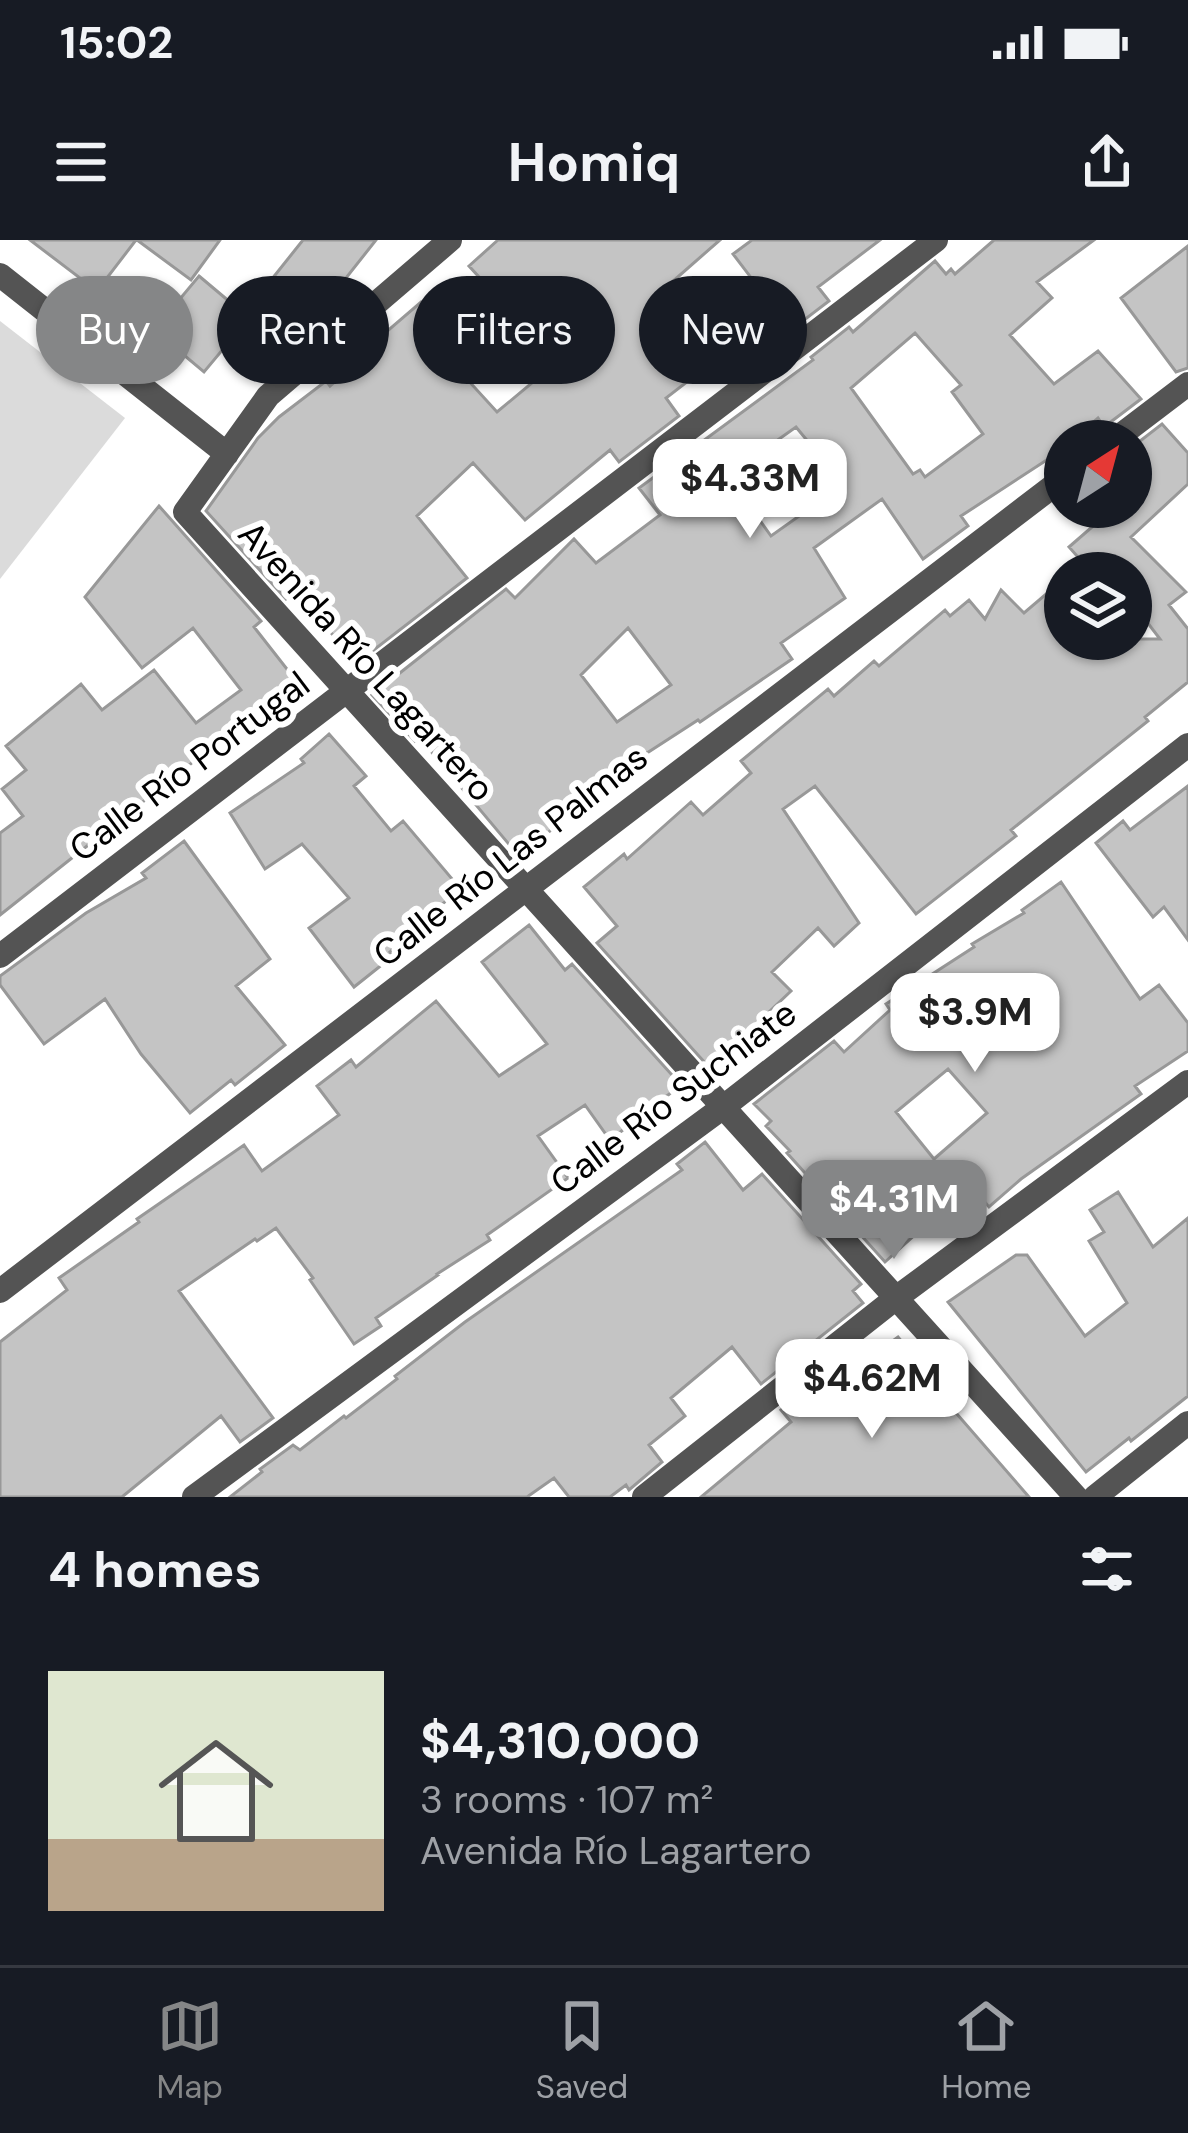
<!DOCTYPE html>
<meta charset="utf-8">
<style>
body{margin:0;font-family:"DM Sans",sans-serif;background:#242831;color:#f1f3f6;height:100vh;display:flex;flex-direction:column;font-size:45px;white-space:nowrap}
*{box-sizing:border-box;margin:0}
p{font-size:39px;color:#9ea1a6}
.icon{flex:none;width:66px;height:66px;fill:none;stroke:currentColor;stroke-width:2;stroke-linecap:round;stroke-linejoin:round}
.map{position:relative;height:1257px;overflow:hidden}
.side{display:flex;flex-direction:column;background:#171b24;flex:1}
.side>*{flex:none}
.banner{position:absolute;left:36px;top:36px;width:1116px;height:108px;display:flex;gap:24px}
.needle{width:78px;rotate:36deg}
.buttons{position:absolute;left:1044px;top:180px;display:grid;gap:24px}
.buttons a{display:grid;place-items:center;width:108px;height:108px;border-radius:50%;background:#171b24;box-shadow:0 3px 9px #0004;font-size:60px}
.price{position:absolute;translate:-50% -102px;padding:0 27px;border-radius:24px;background:#fff;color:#222;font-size:39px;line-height:78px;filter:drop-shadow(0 3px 6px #0008)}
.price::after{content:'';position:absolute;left:50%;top:72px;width:36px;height:27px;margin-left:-18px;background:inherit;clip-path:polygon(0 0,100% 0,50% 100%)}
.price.selected{background:#858687;color:#fff}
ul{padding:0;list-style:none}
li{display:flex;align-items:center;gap:36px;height:300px;padding:0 48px}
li+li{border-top:3px solid #363941}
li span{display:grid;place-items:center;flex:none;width:336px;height:240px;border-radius:0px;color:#555}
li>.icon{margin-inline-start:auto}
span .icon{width:144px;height:144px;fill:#fffc;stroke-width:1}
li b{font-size:51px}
h2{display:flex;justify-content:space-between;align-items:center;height:144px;padding:0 48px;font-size:51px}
.pill{padding:0 42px;border-radius:54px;background:#171b24;box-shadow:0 3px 9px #0004;font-size:42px;line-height:108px}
.pill.selected{background:#858687;color:#fff}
.status{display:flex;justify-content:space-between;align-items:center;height:84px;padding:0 60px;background:#171b24;direction:ltr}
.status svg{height:33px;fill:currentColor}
header{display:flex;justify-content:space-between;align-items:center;height:156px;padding:0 48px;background:#171b24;font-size:54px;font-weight:700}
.dock{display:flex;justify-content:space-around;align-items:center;height:168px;border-top:3px solid #363941;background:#171b24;font-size:33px;color:#9ea1a6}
.dock a{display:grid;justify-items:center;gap:6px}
.dock .selected{color:#858687}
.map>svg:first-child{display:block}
.green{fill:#dbdbdb}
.building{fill:#c4c4c4;stroke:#989898;stroke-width:3;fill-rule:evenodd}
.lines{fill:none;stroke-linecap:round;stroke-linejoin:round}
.street{stroke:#545454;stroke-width:24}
.labels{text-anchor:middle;stroke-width:12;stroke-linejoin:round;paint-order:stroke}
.street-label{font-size:36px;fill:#000;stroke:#fff}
</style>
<div class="status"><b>15:02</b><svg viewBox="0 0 49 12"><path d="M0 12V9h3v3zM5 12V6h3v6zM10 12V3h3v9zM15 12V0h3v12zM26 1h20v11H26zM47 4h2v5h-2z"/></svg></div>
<header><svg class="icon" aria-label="menu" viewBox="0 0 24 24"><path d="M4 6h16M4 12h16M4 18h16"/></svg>Homiq<svg class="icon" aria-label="share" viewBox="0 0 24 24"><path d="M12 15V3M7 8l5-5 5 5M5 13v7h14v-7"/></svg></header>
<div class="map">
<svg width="1188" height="1257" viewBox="0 0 1188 1257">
<rect width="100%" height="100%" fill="#fff"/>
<path class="green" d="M 0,81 L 125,178 L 0,339 Z"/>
<path class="building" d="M 30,0 L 136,0 L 97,51 Z
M 137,0 L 220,0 L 191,40 Z
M 303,0 L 376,0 L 301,95 L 256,59 Z
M 498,0 L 720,0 L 672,42 L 727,111 L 666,158 L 679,176 L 619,222 L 610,210 L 525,280 L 473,223 L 417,276 L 467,338 L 357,423 L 295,351 L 286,359 L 206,271 L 258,198 L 279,177 L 326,141 L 330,146 L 373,108 L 371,105 L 421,62 L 467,114 L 454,125 L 497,172 L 557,122 L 469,26 Z
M 752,0 L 880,0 L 818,47 L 829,61 L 791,90 L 733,14 Z
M 994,0 L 1094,0 L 1037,42 L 1052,58 L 1010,95 L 1054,144 L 1098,111 L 1141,159 L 1104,187 L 1098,178 L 1072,201 L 1065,201 L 1062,210 L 961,276 L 968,286 L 923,319 L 882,259 L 814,308 L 845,358 L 781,403 L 792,419 L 700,482 L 698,480 L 559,570 L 566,579 L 518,615 L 419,497 L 415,501 L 372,455 L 506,349 L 515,358 L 574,299 L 596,323 L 660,275 L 639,248 L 813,120 L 811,117 L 849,87 L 853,92 L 935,21 L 946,34 L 951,29 L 955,34 ZM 915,93 L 961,145 L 952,152 L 983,194 L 925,237 L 920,230 L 913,234 L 851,148 ZM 796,187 L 838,238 L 829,245 L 833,252 L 771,296 L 739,251 L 762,234 L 751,219 ZM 628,388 L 671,445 L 617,482 L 581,435 Z
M 1188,6 L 1188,128 L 1176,132 L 1121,58 Z
M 199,36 L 249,78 L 204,132 L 154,90 Z
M 1162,184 L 1188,213 L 1188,244 L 1131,297 L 1186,352 L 1169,365 L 1188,389 L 1188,442 L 1145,477 L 1148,481 L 1011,590 L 1016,596 L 916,674 L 815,546 L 783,569 L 859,683 L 834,706 L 818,688 L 772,732 L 791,751 L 750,790 L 761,804 L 728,835 L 723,831 L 719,834 L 711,822 L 707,825 L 597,703 L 617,686 L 584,647 L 624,614 L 627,619 L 691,562 L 703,575 L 751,533 L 741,521 L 828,449 L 834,456 L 874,421 L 879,426 L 945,370 L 950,376 L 969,360 L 985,379 L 1001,350 L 1024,373 L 1065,338 L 1065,399 L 1160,399 L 1131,361 L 1131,333 L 1092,333 L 1069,307 L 1115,267 L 1131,267 L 1131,208 Z
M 159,266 L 261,381 L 254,387 L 294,438 L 273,455 L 275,457 L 0,675 L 0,593 L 23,576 L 2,549 L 26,530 L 6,506 L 81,444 L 102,470 L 154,430 L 196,483 L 241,450 L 193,388 L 142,428 L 85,357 Z
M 329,494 L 366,536 L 354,546 L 391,591 L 403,581 L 453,640 L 440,651 L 448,659 L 390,712 L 393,716 L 354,747 L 309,688 L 349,658 L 302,604 L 265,629 L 230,573 L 304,523 L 301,519 Z
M 1188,546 L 1188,700 L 1164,667 L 1153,677 L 1096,603 L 1123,581 L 1130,590 Z
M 184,601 L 270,719 L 236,746 L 285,805 L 235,845 L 231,840 L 190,873 L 141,814 L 105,759 L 44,804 L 0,745 L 0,736 L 86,673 L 146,638 L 142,633 Z
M 1061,642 L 1140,759 L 1159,745 L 1188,783 L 1188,811 L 1135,846 L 1141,854 L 1021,939 L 989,967 L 970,945 L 885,1022 L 787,913 L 790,911 L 766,886 L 771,881 L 754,864 L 834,801 L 844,812 L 890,770 L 886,764 L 974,707 L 972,704 L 1024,673 L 1022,670 ZM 948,829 L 987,873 L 934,919 L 896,872 Z
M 529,685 L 565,730 L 572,724 L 681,845 L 610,900 L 585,865 L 538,896 L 568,938 L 487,995 L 490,1000 L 437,1034 L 438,1035 L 376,1078 L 381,1086 L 354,1104 L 310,1040 L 313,1038 L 276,988 L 257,1001 L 255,999 L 179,1051 L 273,1178 L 240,1202 L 221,1176 L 122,1257 L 0,1257 L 0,1102 L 67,1050 L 59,1038 L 139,982 L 137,979 L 244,905 L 262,931 L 339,875 L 317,846 L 351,820 L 356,827 L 436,761 L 499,836 L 547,804 L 482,722 Z
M 705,902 L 743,950 L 762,934 L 861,1044 L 853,1051 L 863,1063 L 761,1144 L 732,1107 L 671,1158 L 685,1176 L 649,1205 L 662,1222 L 629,1250 L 626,1245 L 610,1257 L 569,1257 L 554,1238 L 527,1257 L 230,1257 L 262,1232 L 260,1229 L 293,1205 L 300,1210 L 344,1176 L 346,1178 L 397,1139 L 395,1136 L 465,1082 L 682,930 L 677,924 Z
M 1118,952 L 1153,1007 L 1188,978 L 1188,1156 L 1131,1201 L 1129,1198 L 1086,1232 L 948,1062 L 1016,1015 L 1027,1015 L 1085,1096 L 1127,1063 L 1089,1001 L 1104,992 L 1090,970 Z
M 898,1097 L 933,1140 L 930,1143 L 1029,1257 L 701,1257 L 791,1182 L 781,1170 L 851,1115 L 859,1125 Z"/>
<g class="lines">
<path class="street" d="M 450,0 L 268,156 L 185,272 L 1076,1257
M 0,35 L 227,214
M 1113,201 L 1188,144
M 0,716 L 936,0
M 0,1051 L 1065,237
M 194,1257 L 722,868 L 1188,505
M 644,1257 L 896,1058 L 1188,842
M 1095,1257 L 1188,1183"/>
</g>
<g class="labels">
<g class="street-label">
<text transform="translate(367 421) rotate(48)" y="13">Avenida Río Lagartero</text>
<text transform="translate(189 526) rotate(-37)" y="13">Calle Río Portugal</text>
<text transform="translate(510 615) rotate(-38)" y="13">Calle Río Las Palmas</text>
<text transform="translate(673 857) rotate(-37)" y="13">Calle Río Suchiate</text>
</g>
</g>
</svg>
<div class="buttons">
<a><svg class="needle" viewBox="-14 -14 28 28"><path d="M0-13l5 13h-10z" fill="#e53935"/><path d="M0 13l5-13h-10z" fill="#9ea1a6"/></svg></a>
<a><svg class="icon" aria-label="layers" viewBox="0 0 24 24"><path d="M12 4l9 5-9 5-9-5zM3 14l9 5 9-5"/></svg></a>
</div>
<b class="price" style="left:750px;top:301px">$4.33M</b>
<b class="price" style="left:975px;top:835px">$3.9M</b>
<b class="price selected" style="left:894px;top:1022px">$4.31M</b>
<b class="price" style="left:872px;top:1201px">$4.62M</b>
<div class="banner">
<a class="pill selected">Buy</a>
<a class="pill">Rent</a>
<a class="pill">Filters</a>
<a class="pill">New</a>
</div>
</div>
<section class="side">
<h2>4 homes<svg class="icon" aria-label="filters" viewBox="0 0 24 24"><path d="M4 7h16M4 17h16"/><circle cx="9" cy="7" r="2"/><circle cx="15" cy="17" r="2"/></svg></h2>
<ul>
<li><span style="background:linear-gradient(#dfe7d0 70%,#b9a48a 0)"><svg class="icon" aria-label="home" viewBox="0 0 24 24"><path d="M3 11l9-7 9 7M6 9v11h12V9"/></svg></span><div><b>$4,310,000</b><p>3 rooms · 107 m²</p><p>Avenida Río Lagartero</p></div></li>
</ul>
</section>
<nav class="dock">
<a class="selected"><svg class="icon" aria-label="map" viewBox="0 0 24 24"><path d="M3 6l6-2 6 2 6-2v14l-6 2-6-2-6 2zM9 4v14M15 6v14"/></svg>Map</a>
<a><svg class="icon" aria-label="saved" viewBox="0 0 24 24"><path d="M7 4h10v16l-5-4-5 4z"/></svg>Saved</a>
<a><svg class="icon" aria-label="home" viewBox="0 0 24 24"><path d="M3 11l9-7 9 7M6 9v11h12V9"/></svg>Home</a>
</nav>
